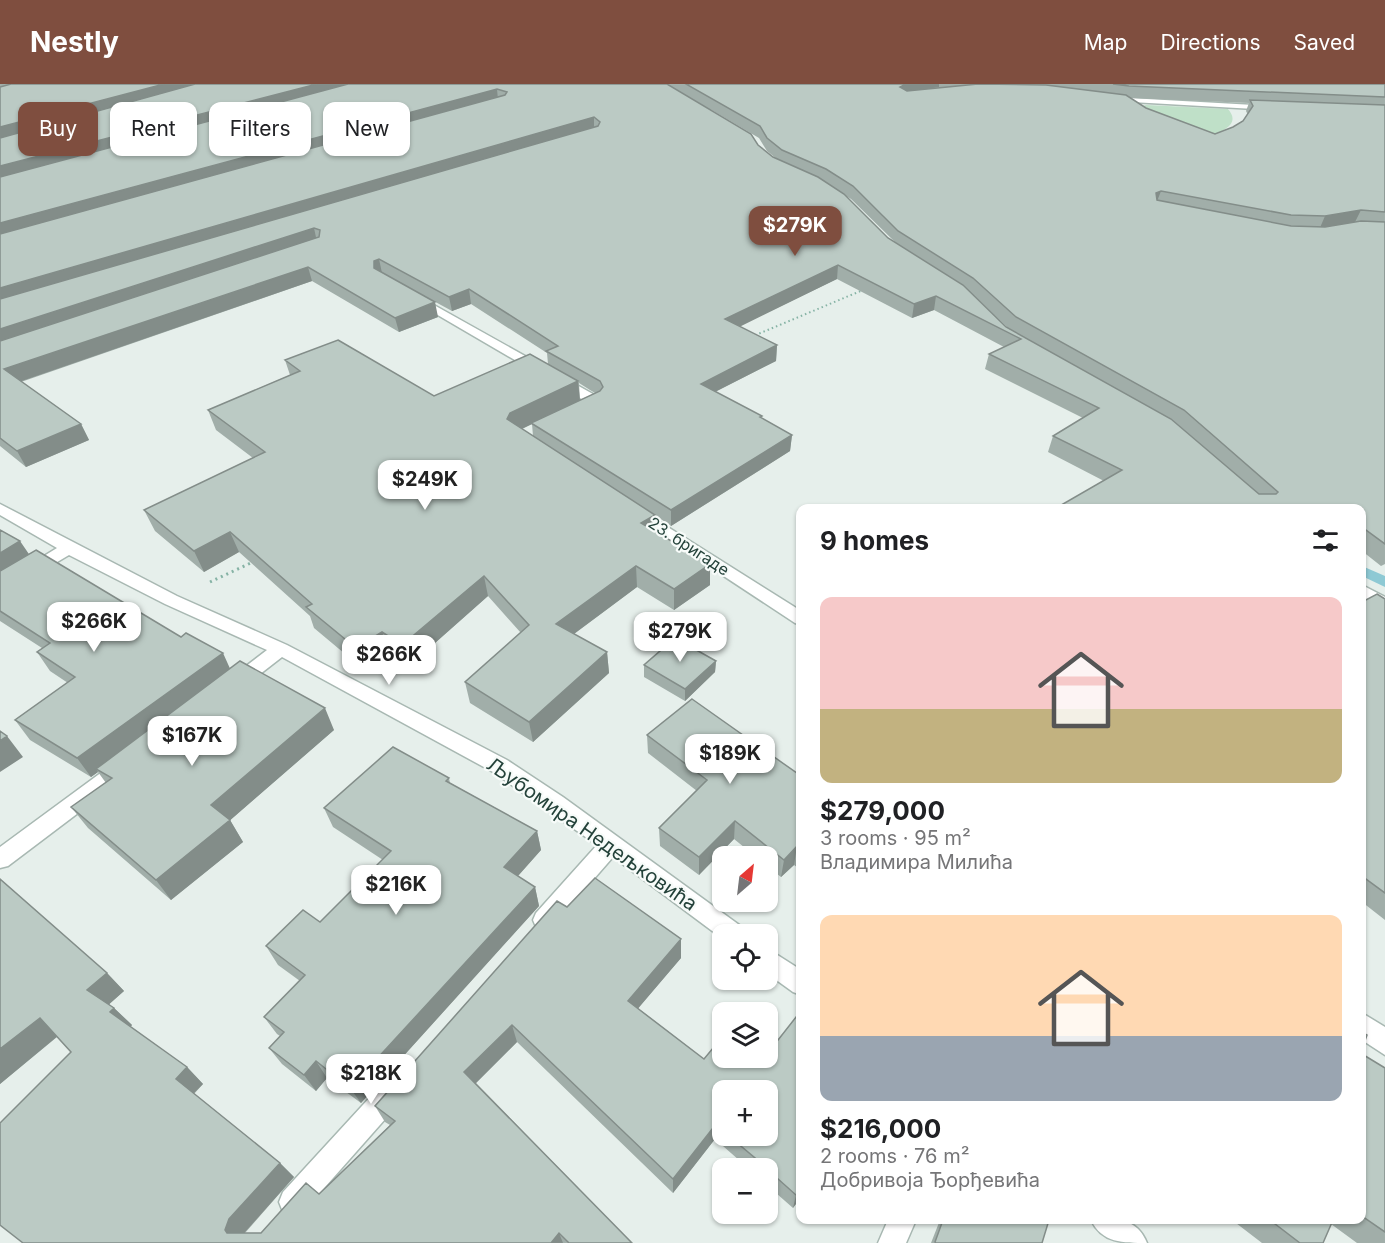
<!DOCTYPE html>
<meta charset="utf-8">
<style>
body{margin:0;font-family:Inter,sans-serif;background:#f6f6f6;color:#202124;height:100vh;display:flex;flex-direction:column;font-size:22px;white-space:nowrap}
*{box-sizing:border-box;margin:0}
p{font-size:20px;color:#757577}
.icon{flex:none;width:33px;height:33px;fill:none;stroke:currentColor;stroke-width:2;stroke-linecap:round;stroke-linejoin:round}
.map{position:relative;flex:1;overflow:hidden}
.details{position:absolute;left:796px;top:420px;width:570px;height:720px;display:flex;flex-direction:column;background:#fff;border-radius:12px;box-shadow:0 2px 4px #0004}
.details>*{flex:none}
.guide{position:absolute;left:18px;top:18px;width:570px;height:54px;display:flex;gap:12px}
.needle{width:39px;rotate:28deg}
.fabs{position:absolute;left:712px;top:762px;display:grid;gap:12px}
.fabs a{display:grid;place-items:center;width:66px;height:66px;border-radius:12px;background:#fff;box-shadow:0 2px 4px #0004;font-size:30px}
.price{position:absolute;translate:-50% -51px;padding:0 14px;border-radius:12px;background:#fff;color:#222;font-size:20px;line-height:39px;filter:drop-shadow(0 2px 3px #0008)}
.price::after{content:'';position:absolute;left:50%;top:36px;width:18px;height:14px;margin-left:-9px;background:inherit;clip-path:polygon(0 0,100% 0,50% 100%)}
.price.selected{background:#7f4e3f;color:#fff}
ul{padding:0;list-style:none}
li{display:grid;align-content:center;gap:12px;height:318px;padding:0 24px}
li span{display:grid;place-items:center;height:186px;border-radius:12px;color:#555}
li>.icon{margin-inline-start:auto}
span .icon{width:108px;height:108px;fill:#fffc;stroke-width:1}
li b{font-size:26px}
h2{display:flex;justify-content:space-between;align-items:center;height:72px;padding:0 24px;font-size:26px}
.tag{padding:0 21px;border-radius:12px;background:#fff;box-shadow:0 2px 4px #0004;font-size:21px;line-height:54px}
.tag.selected{background:#7f4e3f;color:#fff}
header{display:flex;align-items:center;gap:36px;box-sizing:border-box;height:84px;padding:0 30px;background:#7f4e3f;color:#fff}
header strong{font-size:28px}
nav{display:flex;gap:33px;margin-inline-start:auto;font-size:21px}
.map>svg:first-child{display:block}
.green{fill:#bfe0c8}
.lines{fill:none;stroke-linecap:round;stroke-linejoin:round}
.stream{fill:#8ec9d4;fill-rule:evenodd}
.street-casing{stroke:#a8b8b2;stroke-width:3}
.path-far1{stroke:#86b3a5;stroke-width:2;stroke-dasharray:1.5 3;stroke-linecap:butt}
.path{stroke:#86b3a5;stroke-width:3;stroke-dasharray:2 4;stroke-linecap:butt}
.street{fill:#fff;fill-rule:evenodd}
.wall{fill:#a1aea9;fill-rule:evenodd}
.shaded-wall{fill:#838d89}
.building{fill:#bbcac4;stroke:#838d89;stroke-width:1.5}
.labels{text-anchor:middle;stroke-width:4.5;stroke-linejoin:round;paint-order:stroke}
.far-street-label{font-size:16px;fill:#24423a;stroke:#f7fbf9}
.street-label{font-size:20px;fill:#24423a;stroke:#f7fbf9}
</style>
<header>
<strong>Nestly</strong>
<nav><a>Map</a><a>Directions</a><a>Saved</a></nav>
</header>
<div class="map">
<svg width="1385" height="1159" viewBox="0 0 1385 1159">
<rect width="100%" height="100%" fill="#e6efeb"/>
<path class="green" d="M 1146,21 L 1228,25 C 1240,39 1226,45 1214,51 L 1152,31 L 1142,22 Z"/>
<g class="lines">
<path class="stream" d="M 1362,482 L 1385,492 L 1385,503 L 1362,492 Z"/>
<defs>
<path id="street" d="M 1111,13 L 1272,22 L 1276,24 L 1272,26 L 1114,17 L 1111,17 Z
M 416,211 L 600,314 L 602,317 L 586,327 L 576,327 L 574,324 L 585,317 L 412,216 L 410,214 Z
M 0,420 L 177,512 L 287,561 L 507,676 L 563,713 L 742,843 L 745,850 L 723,850 L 723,855 L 613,773 L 552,843 L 544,846 L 536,843 L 533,836 L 536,829 L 597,761 L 493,688 L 282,573 L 241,605 L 235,607 L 229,605 L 226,600 L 229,595 L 267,566 L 165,520 L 69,471 L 0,512 L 0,499 L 57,464 L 0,431 Z
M 636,423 L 801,527 L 801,541 L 795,539 L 631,431 L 628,428 Z
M 1362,501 L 1385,513 L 1385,526 L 1362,514 Z
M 124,675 L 131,677 L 134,683 L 131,689 L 8,782 L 0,784 L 0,763 L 117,677 Z
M 768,865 L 801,886 L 801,911 L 793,908 L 768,890 Z
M 1362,929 L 1385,943 L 1385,971 L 1362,956 Z
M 393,994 L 402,998 L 406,1007 L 402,1016 L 303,1128 L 293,1132 L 283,1128 L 279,1118 L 283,1108 L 384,998 Z
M 888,1136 L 916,1136 L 906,1159 L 878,1159 Z
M 1091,1136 C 1115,1133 1137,1134 1147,1159 C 1123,1159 1102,1159 1091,1136 Z"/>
</defs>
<use href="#street" class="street-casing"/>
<path class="path-far1" d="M 751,253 L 863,206"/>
<path class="path" d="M 210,498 L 255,477"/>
<use href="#street" class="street"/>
</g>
<path class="wall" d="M 0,0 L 1385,0 L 1385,480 L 1381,482 L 1362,467 L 1362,424 L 1056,424 L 1104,397 L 1048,368 L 1053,352 L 1083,334 L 985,285 L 989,270 L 1004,263 L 934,226 L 912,234 L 837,195 L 739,242 L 777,261 L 776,277 L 715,308 L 792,351 L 790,367 L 671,442 L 655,431 L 656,447 L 710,480 L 710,501 L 674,526 L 637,503 L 574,550 L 607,568 L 609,589 L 533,658 L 470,619 L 465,598 L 521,549 L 488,512 L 409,582 L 389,569 L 363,585 L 314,544 L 310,532 L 239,468 L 204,488 L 155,447 L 144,426 L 253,374 L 216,346 L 208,326 L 290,291 L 285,276 L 434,312 L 548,280 L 547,269 L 471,220 L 452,227 L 406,202 L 438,233 L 399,248 L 312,197 L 21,298 L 81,340 L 89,356 L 26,383 L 0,362 ZM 1131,14 L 1249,19 L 1246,27 L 1248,31 L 1243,37 L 1233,43 L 1215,50 L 1146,24 ZM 710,25 L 759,54 L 767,67 L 777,75 L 773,73 ZM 846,112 L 851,115 L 895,158 L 888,154 ZM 968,207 L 970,208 L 1009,245 L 1006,243 ZM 579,299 L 590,306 L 595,309 L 580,316 ZM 532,340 L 533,352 L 522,345 Z
M 0,446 L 29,471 L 230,585 L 334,646 L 230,736 L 243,758 L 171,816 L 88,744 L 71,723 L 106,699 L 98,688 L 91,693 L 30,656 L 15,636 L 68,599 L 50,587 L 37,568 L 42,564 L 0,537 Z
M 1385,515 L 1385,836 L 1362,818 L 1362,518 Z
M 716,577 L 715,588 L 685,617 L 644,593 L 644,581 Z
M 647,651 L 801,692 L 801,786 L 794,781 L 781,793 L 768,783 L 768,772 L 755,772 L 734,755 L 699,791 L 660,762 L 659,744 L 697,707 L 648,669 Z
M 449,694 L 450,699 L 537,747 L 541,766 L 518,792 L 535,803 L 539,822 L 361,1019 L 327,994 L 316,1007 L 282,980 L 269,964 L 280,952 L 277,950 L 264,933 L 300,897 L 278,881 L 266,862 L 320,838 L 383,776 L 333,743 L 324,724 Z
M 595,794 L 681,855 L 681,874 L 638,924 L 704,975 L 723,952 L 723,974 L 768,974 L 768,963 L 771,965 L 800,928 L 801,928 L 801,1113 L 793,1124 L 768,1102 L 768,1084 L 748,1084 L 715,1055 L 673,1109 L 517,958 L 476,999 L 632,1159 L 23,1159 L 0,1141 L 0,1039 L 71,968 L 57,953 L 0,1000 L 0,795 L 107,889 L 124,907 L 109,920 L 114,924 L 132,941 L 130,943 L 187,983 L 203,1000 L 194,1010 L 280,1079 L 294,1093 L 245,1149 L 261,1149 L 306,1099 L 319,1110 L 390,1041 L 385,1038 L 375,1022 L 557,817 L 567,823 ZM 723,1006 L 768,1006 L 768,1052 L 723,1052 Z
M 1362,970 L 1385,984 L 1385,1159 L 1357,1159 L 1331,1140 L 1323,1159 L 1262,1159 L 1232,1136 L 1362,1136 Z
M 940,1136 L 1049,1136 L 1042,1159 L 931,1159 Z"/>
<path class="shaded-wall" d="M 164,0 L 209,0 L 0,57 L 0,43 Z
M 317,0 L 361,0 L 0,97 L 0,82 Z
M 906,0 L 939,0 L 939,3 L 910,8 L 899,15 L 900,3 Z
M 497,5 L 498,16 L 0,155 L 0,139 Z
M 594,33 L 594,45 L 0,221 L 0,204 Z
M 1161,107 L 1156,120 L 1156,109 Z
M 1361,126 L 1354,140 L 1319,146 L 1325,132 Z
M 314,144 L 317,158 L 0,263 L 0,245 Z
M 379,175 L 382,189 L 374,184 L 374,177 Z
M 838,181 L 837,195 L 725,250 L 725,235 Z
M 308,183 L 312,197 L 13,300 L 4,285 Z
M 469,205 L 471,220 L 452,227 L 449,213 Z
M 936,212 L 934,226 L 912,234 L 914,220 Z
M 435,218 L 438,233 L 399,248 L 395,234 Z
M 777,261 L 776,277 L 701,315 L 701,300 Z
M 578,297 L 580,317 L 531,339 L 532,340 L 513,349 L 507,335 L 510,329 Z
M 81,340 L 89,356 L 26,383 L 17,367 Z
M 792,351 L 790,367 L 671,442 L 671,426 Z
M 655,431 L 656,451 L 641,439 Z
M 230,448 L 239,468 L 204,488 L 194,467 Z
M 20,457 L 33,476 L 0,496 L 0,469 Z
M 710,480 L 710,501 L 674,526 L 674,505 Z
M 636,482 L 637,503 L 559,561 L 556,540 Z
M 484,492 L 488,512 L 409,582 L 402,561 Z
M 382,548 L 389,569 L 363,585 L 356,564 Z
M 607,568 L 609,589 L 533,658 L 529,638 Z
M 223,569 L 232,589 L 96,685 L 98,688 L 91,693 L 77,674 Z
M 716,577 L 715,588 L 685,617 L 685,605 Z
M 325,624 L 334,646 L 227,739 L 230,736 L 243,758 L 171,816 L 156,796 L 211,721 Z
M 7,652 L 23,673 L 0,688 L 0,657 Z
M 735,737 L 734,755 L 699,791 L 699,773 Z
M 537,747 L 541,766 L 509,802 L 504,783 Z
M 797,762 L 794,781 L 781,793 L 784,776 Z
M 535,803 L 539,822 L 361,1019 L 350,1004 Z
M 681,855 L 681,874 L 630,934 L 628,917 Z
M 107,889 L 124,907 L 105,924 L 87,906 Z
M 114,924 L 132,941 L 128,946 L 110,928 Z
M 40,934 L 59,951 L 0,1000 L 0,965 Z
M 512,941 L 517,958 L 471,1004 L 464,988 Z
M 316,977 L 327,994 L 316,1007 L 304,991 Z
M 187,983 L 203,1000 L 192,1011 L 176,995 Z
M 716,1040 L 715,1055 L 673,1109 L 673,1095 Z
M 280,1079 L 294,1093 L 245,1148 L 241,1158 L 227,1149 L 225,1146 L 229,1135 Z
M 801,1105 L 801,1113 L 793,1124 L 796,1111 Z
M 559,1149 L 563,1159 L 551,1159 Z"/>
<path class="building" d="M 11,0 L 164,0 L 0,43 L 0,3 Z
M 195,0 L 317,0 L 0,82 L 0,54 Z
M 348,0 L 667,0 L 751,50 L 758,61 L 773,73 L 818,93 L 844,110 L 888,154 L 963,201 L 1006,243 L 1171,335 L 1259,410 L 1276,410 L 1278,408 L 1184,326 L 1016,233 L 973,194 L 898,147 L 853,102 L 826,85 L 782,66 L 767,54 L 760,42 L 686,0 L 906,0 L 900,3 L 907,7 L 978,0 L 1046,1 L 1126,11 L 1146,24 L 1215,50 L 1233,43 L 1243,37 L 1253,22 L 1250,16 L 1385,21 L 1385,128 L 1361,126 L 1325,132 L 1291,131 L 1161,107 L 1156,109 L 1157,116 L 1291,142 L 1325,143 L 1361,137 L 1385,138 L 1385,460 L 1362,443 L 1362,424 L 1339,424 L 1335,422 L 1330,424 L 1056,424 L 1122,386 L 1053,352 L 1099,324 L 989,270 L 1021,255 L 936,212 L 914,220 L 838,181 L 725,235 L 777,261 L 701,300 L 762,332 L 760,333 L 792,351 L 671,426 L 531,339 L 600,307 L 603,303 L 600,297 L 546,267 L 558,262 L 469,205 L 449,213 L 379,175 L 374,177 L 374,184 L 435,218 L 395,234 L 308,183 L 4,285 L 81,340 L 17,367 L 0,354 L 0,257 L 319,153 L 320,146 L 314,144 L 0,245 L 0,215 L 598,42 L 600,38 L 594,33 L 0,204 L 0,150 L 505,11 L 507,8 L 497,5 L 0,139 L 0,93 Z
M 1113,0 L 1385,0 L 1385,13 L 1129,2 Z
M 338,256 L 434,312 L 530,270 L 578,297 L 510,329 L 507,335 L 655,431 L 641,439 L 710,480 L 674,505 L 636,482 L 556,540 L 607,568 L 529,638 L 465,598 L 529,541 L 484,492 L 402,561 L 382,548 L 356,564 L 306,523 L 312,520 L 230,448 L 194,467 L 144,426 L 265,368 L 208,326 L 300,287 L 285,276 Z
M 0,446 L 20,457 L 0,469 Z
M 36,466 L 181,553 L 186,549 L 223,569 L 77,674 L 15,636 L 75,593 L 37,568 L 50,559 L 0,527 L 0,487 Z
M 1377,510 L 1385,515 L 1385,809 L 1362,792 L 1362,518 Z
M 675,554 L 716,577 L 685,605 L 644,581 Z
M 240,577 L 325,624 L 211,721 L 230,736 L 156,796 L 71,723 L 112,694 L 96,685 Z
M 692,615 L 801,692 L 801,766 L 797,762 L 784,776 L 735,737 L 699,773 L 659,744 L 707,696 L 647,651 Z
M 0,647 L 7,652 L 0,657 Z
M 393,663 L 449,694 L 446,697 L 537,747 L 504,783 L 535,803 L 350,1004 L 316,977 L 304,991 L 269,964 L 284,948 L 264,933 L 305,891 L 266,862 L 303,826 L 320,838 L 391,767 L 324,724 Z
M 595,794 L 681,855 L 628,917 L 704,975 L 723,952 L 723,974 L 768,974 L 768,963 L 771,965 L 800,928 L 801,928 L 801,1105 L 796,1111 L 768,1086 L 768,1084 L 767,1084 L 729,1052 L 768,1052 L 768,1006 L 723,1006 L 723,1046 L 716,1040 L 673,1095 L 512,941 L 464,988 L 632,1159 L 569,1159 L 559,1149 L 551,1159 L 23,1159 L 0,1141 L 0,1039 L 71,968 L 40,934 L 0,965 L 0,795 L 107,889 L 87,906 L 114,924 L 110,928 L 187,983 L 176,995 L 280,1079 L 229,1135 L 225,1146 L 227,1149 L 261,1149 L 306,1099 L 319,1110 L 395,1037 L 375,1022 L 557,817 L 567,823 Z
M 1362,948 L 1367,951 L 1362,965 Z
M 1362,970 L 1385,984 L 1385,1148 L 1362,1132 Z
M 943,1136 L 1049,1136 L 1042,1159 L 936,1159 L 935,1158 Z
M 1270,1136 L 1333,1136 L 1323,1159 L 1300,1159 Z"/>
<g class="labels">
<g class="far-street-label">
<text transform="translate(689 462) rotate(33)" y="6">23. бригаде</text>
</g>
<g class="street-label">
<text transform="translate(592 750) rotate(35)" y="7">Љубомира Недељковића</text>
</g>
</g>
</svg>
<div class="fabs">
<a><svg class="needle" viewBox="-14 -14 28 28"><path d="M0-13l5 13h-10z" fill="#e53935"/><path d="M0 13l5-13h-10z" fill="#757577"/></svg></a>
<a><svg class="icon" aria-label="locate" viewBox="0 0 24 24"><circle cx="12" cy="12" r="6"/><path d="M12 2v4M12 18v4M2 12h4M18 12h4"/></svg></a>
<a><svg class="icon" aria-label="layers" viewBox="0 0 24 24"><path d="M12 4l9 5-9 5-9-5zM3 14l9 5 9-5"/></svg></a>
<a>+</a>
<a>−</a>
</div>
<b class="price selected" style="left:795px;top:173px">$279K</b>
<b class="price" style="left:425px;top:427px">$249K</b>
<b class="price" style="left:94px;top:569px">$266K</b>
<b class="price" style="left:680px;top:579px">$279K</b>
<b class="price" style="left:389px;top:602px">$266K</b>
<b class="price" style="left:192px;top:683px">$167K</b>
<b class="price" style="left:730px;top:701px">$189K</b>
<b class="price" style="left:396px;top:832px">$216K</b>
<b class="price" style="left:371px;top:1021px">$218K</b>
<div class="guide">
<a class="tag selected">Buy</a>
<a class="tag">Rent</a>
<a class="tag">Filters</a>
<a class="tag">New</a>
</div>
<section class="details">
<h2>9 homes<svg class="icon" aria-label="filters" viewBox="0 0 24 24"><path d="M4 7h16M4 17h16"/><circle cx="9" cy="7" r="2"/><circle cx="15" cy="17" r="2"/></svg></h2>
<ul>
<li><span style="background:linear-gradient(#f6c9c9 60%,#c2b280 0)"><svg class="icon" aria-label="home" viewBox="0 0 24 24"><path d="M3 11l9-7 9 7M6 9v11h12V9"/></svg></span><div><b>$279,000</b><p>3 rooms · 95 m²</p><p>Владимира Милића</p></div></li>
<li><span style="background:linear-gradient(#ffd9b3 65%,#9aa5b1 0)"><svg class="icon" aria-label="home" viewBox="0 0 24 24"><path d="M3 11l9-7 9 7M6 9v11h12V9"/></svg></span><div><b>$216,000</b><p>2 rooms · 76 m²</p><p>Добривоја Ђорђевића</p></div></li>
</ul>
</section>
</div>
